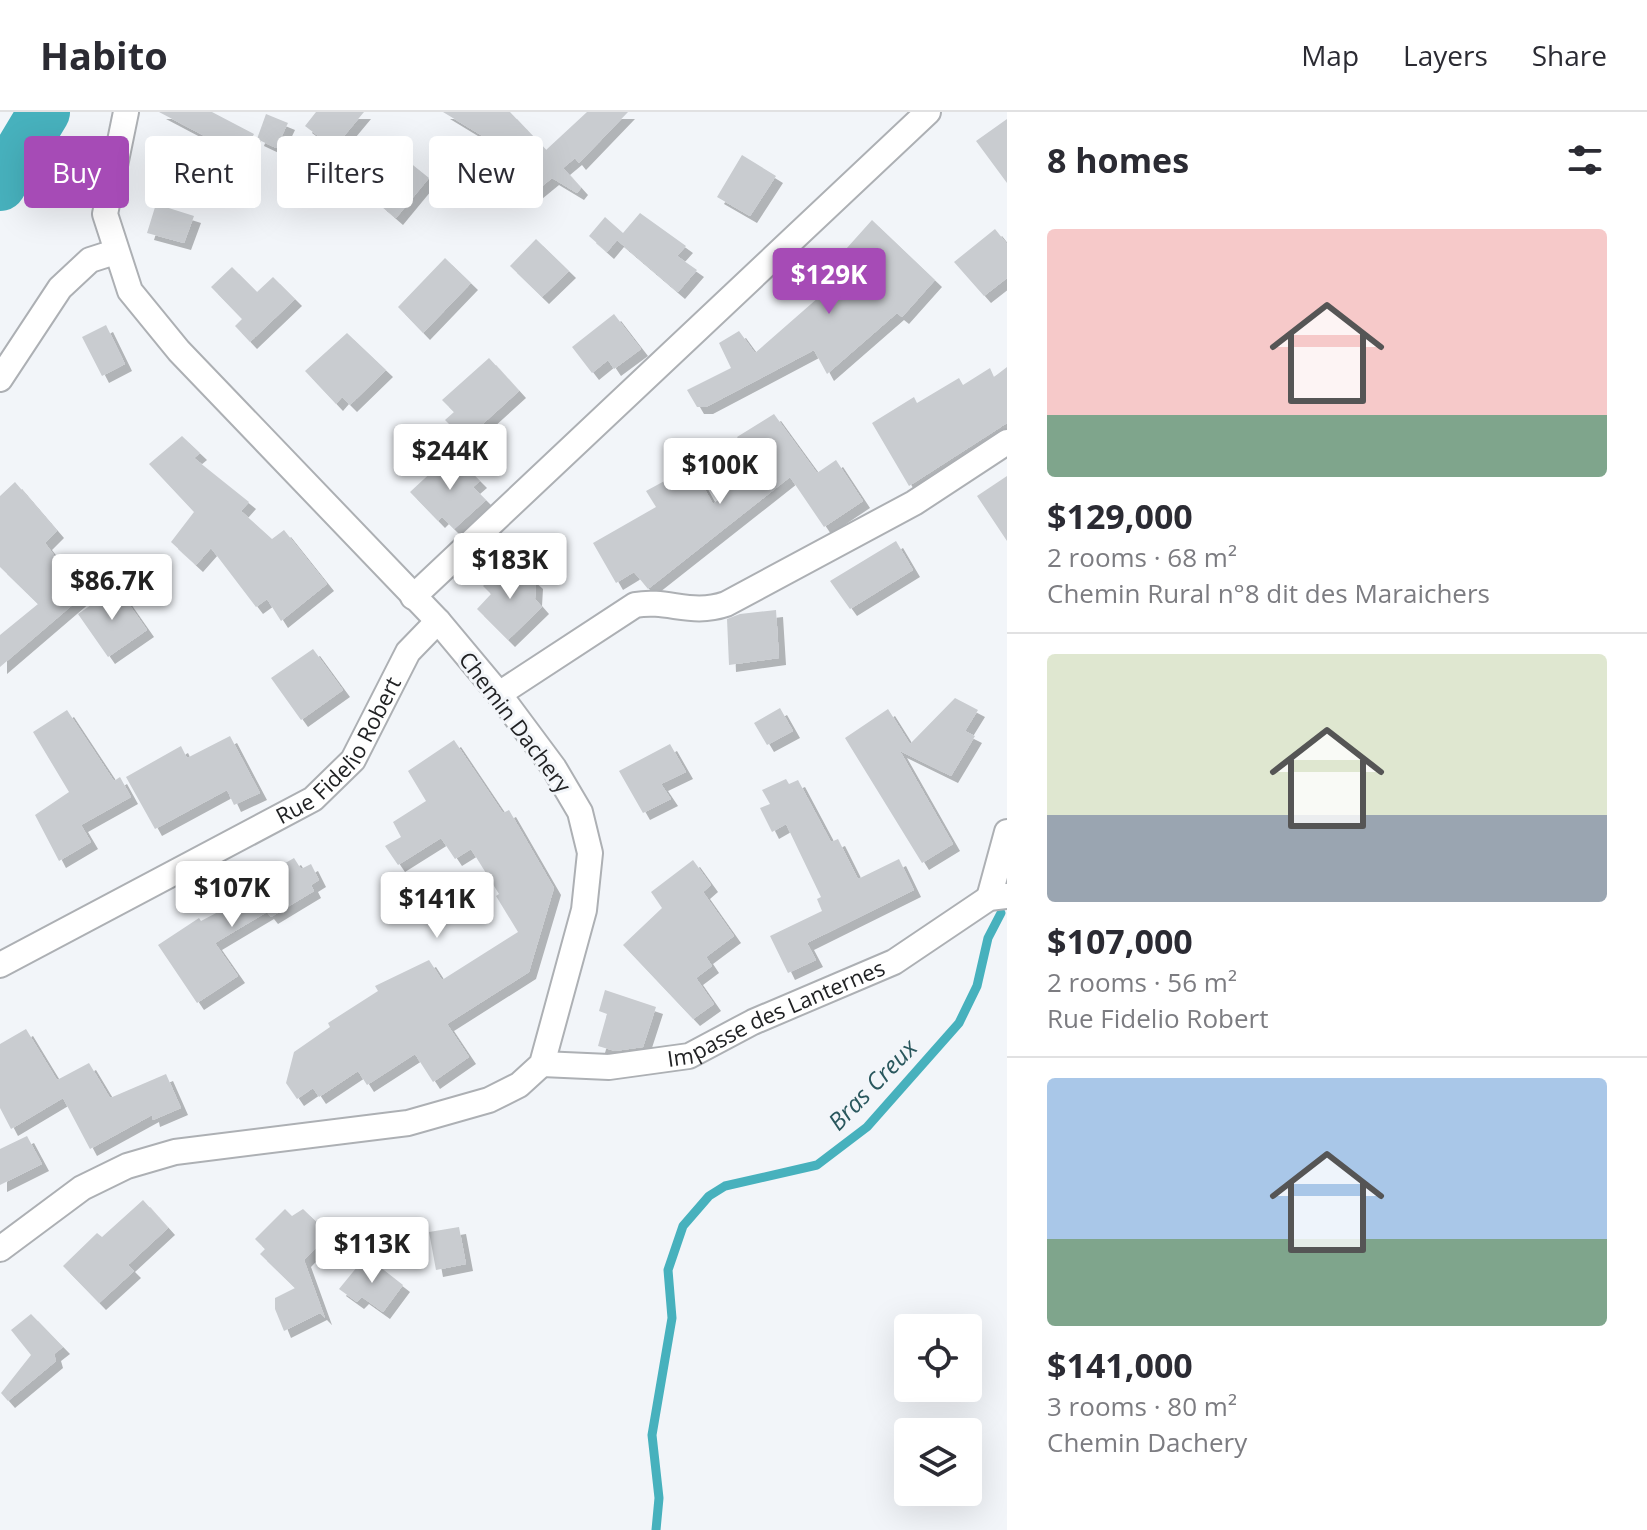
<!DOCTYPE html>
<meta charset="utf-8">
<style>
body{margin:0;font-family:"Open Sans",sans-serif;background:#f7f7f7;color:#2b2b33;height:100vh;display:flex;flex-direction:column;font-size:30px;white-space:nowrap}
*{box-sizing:border-box;margin:0}
p{font-size:26px;color:#7c7c81}
.icon{flex:none;width:44px;height:44px;fill:none;stroke:currentColor;stroke-width:2;stroke-linecap:round;stroke-linejoin:round}
.map{position:relative;flex:1;overflow:hidden}
.side{display:flex;flex-direction:column;background:#fff;width:640px}
.side>*{flex:none}
.top-card{position:absolute;left:24px;top:24px;width:760px;height:72px;display:flex;gap:16px}
.buttons{position:absolute;left:894px;top:1202px;display:grid;gap:16px}
.buttons a{display:grid;place-items:center;width:88px;height:88px;border-radius:8px;background:#fff;box-shadow:0 8px 32px #0002;font-size:40px}
.price{position:absolute;translate:-50% -68px;padding:0 18px;border-radius:8px;background:#fff;color:#222;font-size:26px;line-height:52px;filter:drop-shadow(0 2px 4px #0008)}
.price::after{content:'';position:absolute;left:50%;top:48px;width:24px;height:18px;margin-left:-12px;background:inherit;clip-path:polygon(0 0,100% 0,50% 100%)}
.price.current{background:#a64bb6;color:#fff}
ul{padding:0;list-style:none}
li{display:grid;align-content:center;gap:16px;height:424px;padding:0 40px}
li+li{border-top:2px solid #e1e1e2}
li span{display:grid;place-items:center;height:248px;border-radius:8px;color:#555}
li>.icon{margin-inline-start:auto}
span .icon{width:144px;height:144px;fill:#fffc;stroke-width:1}
li b{font-size:34px}
h2{display:flex;justify-content:space-between;align-items:center;height:96px;padding:0 40px;font-size:34px}
.chip{padding:0 28px;border-radius:8px;background:#fff;box-shadow:0 8px 32px #0002;font-size:28px;line-height:72px}
.chip.current{background:#a64bb6;color:#fff}
header{display:flex;align-items:center;gap:48px;box-sizing:border-box;height:112px;padding:0 40px;background:#fff;border-bottom:2px solid #e1e1e2}
header strong{font-size:38px}
nav{display:flex;gap:44px;margin-inline-start:auto;font-size:28px}
main{display:flex;flex:1;min-height:0}
.map>svg:first-child{display:block}
.lines{fill:none;stroke-linecap:round;stroke-linejoin:round}
.stream{stroke:#47b1bd;stroke-width:9}
.river{stroke:#47b1bd;stroke-width:52}
.building{fill:#c9ccd0;filter:url(#shadow)}
.minor-casing{stroke:#adb0b4;stroke-width:28}
.minor{stroke:#fff;stroke-width:24}
.labels{text-anchor:middle;stroke-width:6;stroke-linejoin:round;paint-order:stroke}
.street-label{font-size:22px;fill:#212224;stroke:#f2f5f9}
.water-label{font-size:24px;font-style:italic;fill:#29575d;stroke:#f2f5f9}
</style>
<header>
<strong>Habito</strong>
<nav><a>Map</a><a>Layers</a><a>Share</a></nav>
</header>
<main>
<div class="map">
<svg width="1007" height="1418" viewBox="0 0 1007 1418">
<defs>
<filter id="shadow"><feDropShadow dx="7" dy="7" stdDeviation="0" flood-color="#0004"/></filter>
</defs>
<rect width="100%" height="100%" fill="#f2f5f9"/>
<g class="lines">
<path class="stream" d="M 656,1418 L 659,1386 L 652,1323 L 672,1206 L 668,1158 L 683,1114 L 709,1084 L 725,1074 L 817,1053 L 867,1015 L 959,911 L 977,874 L 988,826 L 1001,801"/>
<path class="river" d="M 0,73 L 44,0"/>
</g>
<path class="building" d="M 159,0 L 212,0 L 254,22 L 230,68 L 200,55 L 214,29 Z
M 316,0 L 364,0 L 334,36 L 305,14 Z
M 443,0 L 510,0 L 546,38 L 587,0 L 628,0 L 579,51 L 575,46 L 563,56 L 581,76 L 577,81 L 552,66 L 535,80 L 514,56 L 522,48 Z
M 266,2 L 288,11 L 276,36 L 257,27 Z
M 1007,7 L 1007,71 L 976,29 Z
M 393,37 L 429,66 L 396,106 L 366,80 L 375,70 L 370,65 Z
M 742,43 L 776,64 L 750,104 L 717,85 Z
M 156,92 L 194,104 L 184,131 L 147,121 Z
M 640,101 L 686,134 L 677,144 L 697,158 L 678,180 L 617,128 L 607,140 L 589,124 L 605,105 L 623,121 Z
M 872,108 L 935,168 L 902,205 L 897,201 L 827,262 L 814,238 L 706,295 L 697,295 L 687,278 L 731,256 L 719,231 L 739,219 L 755,241 L 851,157 L 838,146 Z
M 995,117 L 1007,132 L 1007,166 L 984,184 L 954,150 Z
M 536,127 L 569,159 L 542,185 L 510,154 Z
M 445,146 L 471,171 L 423,221 L 398,195 Z
M 232,155 L 257,180 L 273,165 L 295,187 L 250,230 L 235,214 L 242,207 L 211,175 Z
M 614,202 L 641,237 L 614,257 L 608,248 L 592,261 L 572,235 Z
M 106,213 L 125,252 L 102,264 L 82,225 Z
M 347,221 L 386,258 L 350,293 L 342,285 L 336,292 L 305,259 Z
M 489,246 L 519,279 L 465,328 L 445,308 L 454,300 L 442,288 Z
M 1007,255 L 1007,311 L 909,374 L 872,311 L 914,285 L 917,291 L 959,266 L 963,273 L 990,256 L 994,265 Z
M 774,302 L 817,361 L 836,348 L 863,389 L 824,415 L 790,365 L 648,477 L 634,460 L 616,471 L 593,431 L 656,395 L 646,379 L 692,354 L 713,392 L 758,355 L 737,325 Z
M 182,324 L 200,341 L 194,346 L 249,390 L 241,399 L 272,427 L 284,418 L 327,472 L 281,509 L 267,487 L 256,495 L 211,436 L 196,453 L 171,430 L 194,400 L 149,352 Z
M 452,341 L 480,369 L 473,375 L 486,388 L 454,417 L 442,405 L 438,409 L 410,380 Z
M 1007,364 L 1007,429 L 977,384 Z
M 15,370 L 57,419 L 45,431 L 84,483 L 0,555 L 0,523 L 38,492 L 0,455 L 0,384 Z
M 896,429 L 913,458 L 850,497 L 830,469 Z
M 518,454 L 536,470 L 535,487 L 542,495 L 508,528 L 477,497 L 491,482 L 483,474 L 502,456 L 508,464 Z
M 117,475 L 147,518 L 108,545 L 78,502 Z
M 776,498 L 779,546 L 729,553 L 727,507 L 740,502 Z
M 313,537 L 343,578 L 301,608 L 271,566 Z
M 955,586 L 978,598 L 965,619 L 975,624 L 951,664 L 900,639 L 953,732 L 922,751 L 845,626 L 888,597 L 910,632 Z
M 780,596 L 793,619 L 767,633 L 754,611 Z
M 67,598 L 114,669 L 120,665 L 131,685 L 81,713 L 91,730 L 59,749 L 35,703 L 69,680 L 33,620 Z
M 230,624 L 260,681 L 234,693 L 227,678 L 155,717 L 126,665 L 181,634 L 187,646 Z
M 454,628 L 503,701 L 509,698 L 554,776 L 529,860 L 447,912 L 469,945 L 433,970 L 415,942 L 367,973 L 358,959 L 319,985 L 313,976 L 297,987 L 286,971 L 294,940 L 330,915 L 328,911 L 378,879 L 375,874 L 429,848 L 442,868 L 518,820 L 496,784 L 499,782 L 471,737 L 455,747 L 441,726 L 398,753 L 385,734 L 401,725 L 393,710 L 426,689 L 408,659 Z
M 670,632 L 686,660 L 661,672 L 671,687 L 643,701 L 619,659 Z
M 786,667 L 789,672 L 798,668 L 831,730 L 838,727 L 858,767 L 899,747 L 914,778 L 807,831 L 816,848 L 788,861 L 770,824 L 822,799 L 817,787 L 821,785 L 786,712 L 772,720 L 760,696 L 770,692 L 762,678 Z
M 294,746 L 301,757 L 311,752 L 319,768 L 311,773 L 314,779 L 271,805 L 267,800 L 215,831 L 238,864 L 197,891 L 158,833 L 199,806 L 201,809 L 256,780 L 251,771 Z
M 693,748 L 711,773 L 703,780 L 734,824 L 706,845 L 712,854 L 696,866 L 714,892 L 693,907 L 623,833 L 662,796 L 651,780 Z
M 605,878 L 656,895 L 643,935 L 615,939 L 598,934 L 607,902 L 599,899 Z
M 26,917 L 57,968 L 89,951 L 110,986 L 166,962 L 181,996 L 153,1008 L 152,1003 L 90,1037 L 63,986 L 11,1017 L 0,996 L 0,932 Z
M 27,1024 L 42,1052 L 0,1073 L 0,1037 Z
M 143,1088 L 168,1116 L 128,1153 L 134,1159 L 99,1191 L 63,1154 L 97,1121 L 102,1125 Z
M 285,1097 L 292,1104 L 303,1097 L 329,1122 L 304,1148 L 325,1206 L 320,1201 L 284,1219 L 275,1197 L 275,1186 L 295,1176 L 260,1142 L 265,1137 L 255,1127 Z
M 459,1115 L 466,1152 L 436,1158 L 429,1120 Z
M 366,1144 L 403,1173 L 383,1200 L 362,1185 L 357,1190 L 339,1177 Z
M 31,1202 L 63,1235 L 54,1242 L 56,1249 L 8,1289 L 1,1281 L 31,1243 L 11,1218 Z"/>
<g class="lines">
<defs>
<g id="minor">
<path d="M 0,267 L 60,176 L 90,148 L 115,140"/>
<path d="M 413,485 L 928,0"/>
<path d="M 499,582 L 635,493 C 668,487 691,504 726,492 L 914,391 L 1007,330"/>
<path d="M 989,786 L 1007,720"/>
<path id="s1" d="M 0,853 L 313,687 L 353,648 L 408,540 L 438,509"/>
<path id="s2" d="M 542,952 L 609,955 L 689,944 L 753,910 L 894,850 L 989,786 L 1007,784"/>
<path d="M 0,1137 L 82,1076 L 127,1054 L 175,1040 L 408,1011 L 489,988 L 519,973 L 542,952 L 584,798 L 590,741 L 580,700 L 554,656 L 499,582 L 438,509 L 179,239 L 130,179 L 105,102 L 126,0"/>
</g>
</defs>
<use href="#minor" class="minor-casing"/>
<use href="#minor" class="minor"/>
</g>
<g class="labels">
<g class="street-label">
<text transform="translate(515 610) rotate(53)" y="8">Chemin Dachery</text>
<text dy="8" stroke="none"><textPath href="#s1" startOffset="408">Rue Fidelio Robert</textPath></text>
<text dy="8" stroke="none"><textPath href="#s2" startOffset="244">Impasse des Lanternes</textPath></text>
</g>
<g class="water-label">
<text transform="translate(873 973) rotate(-46)" y="8">Bras Creux</text>
</g>
</g>
</svg>
<div class="buttons">
<a><svg class="icon" aria-label="locate" viewBox="0 0 24 24"><circle cx="12" cy="12" r="6"/><path d="M12 2v4M12 18v4M2 12h4M18 12h4"/></svg></a>
<a><svg class="icon" aria-label="layers" viewBox="0 0 24 24"><path d="M12 4l9 5-9 5-9-5zM3 14l9 5 9-5"/></svg></a>
</div>
<b class="price current" style="left:829px;top:204px">$129K</b>
<b class="price" style="left:450px;top:380px">$244K</b>
<b class="price" style="left:720px;top:394px">$100K</b>
<b class="price" style="left:510px;top:489px">$183K</b>
<b class="price" style="left:112px;top:510px">$86.7K</b>
<b class="price" style="left:232px;top:817px">$107K</b>
<b class="price" style="left:437px;top:828px">$141K</b>
<b class="price" style="left:372px;top:1173px">$113K</b>
<div class="top-card">
<a class="chip current">Buy</a>
<a class="chip">Rent</a>
<a class="chip">Filters</a>
<a class="chip">New</a>
</div>
</div>
<section class="side">
<h2>8 homes<svg class="icon" aria-label="filters" viewBox="0 0 24 24"><path d="M4 7h16M4 17h16"/><circle cx="9" cy="7" r="2"/><circle cx="15" cy="17" r="2"/></svg></h2>
<ul>
<li><span style="background:linear-gradient(#f6c9c9 75%,#7fa58c 0)"><svg class="icon" aria-label="home" viewBox="0 0 24 24"><path d="M3 11l9-7 9 7M6 9v11h12V9"/></svg></span><div><b>$129,000</b><p>2 rooms · 68 m²</p><p>Chemin Rural n°8 dit des Maraichers</p></div></li>
<li><span style="background:linear-gradient(#dfe7d0 65%,#9aa5b1 0)"><svg class="icon" aria-label="home" viewBox="0 0 24 24"><path d="M3 11l9-7 9 7M6 9v11h12V9"/></svg></span><div><b>$107,000</b><p>2 rooms · 56 m²</p><p>Rue Fidelio Robert</p></div></li>
<li><span style="background:linear-gradient(#a9c7e8 65%,#7fa58c 0)"><svg class="icon" aria-label="home" viewBox="0 0 24 24"><path d="M3 11l9-7 9 7M6 9v11h12V9"/></svg></span><div><b>$141,000</b><p>3 rooms · 80 m²</p><p>Chemin Dachery</p></div></li>
</ul>
</section>
</main>
